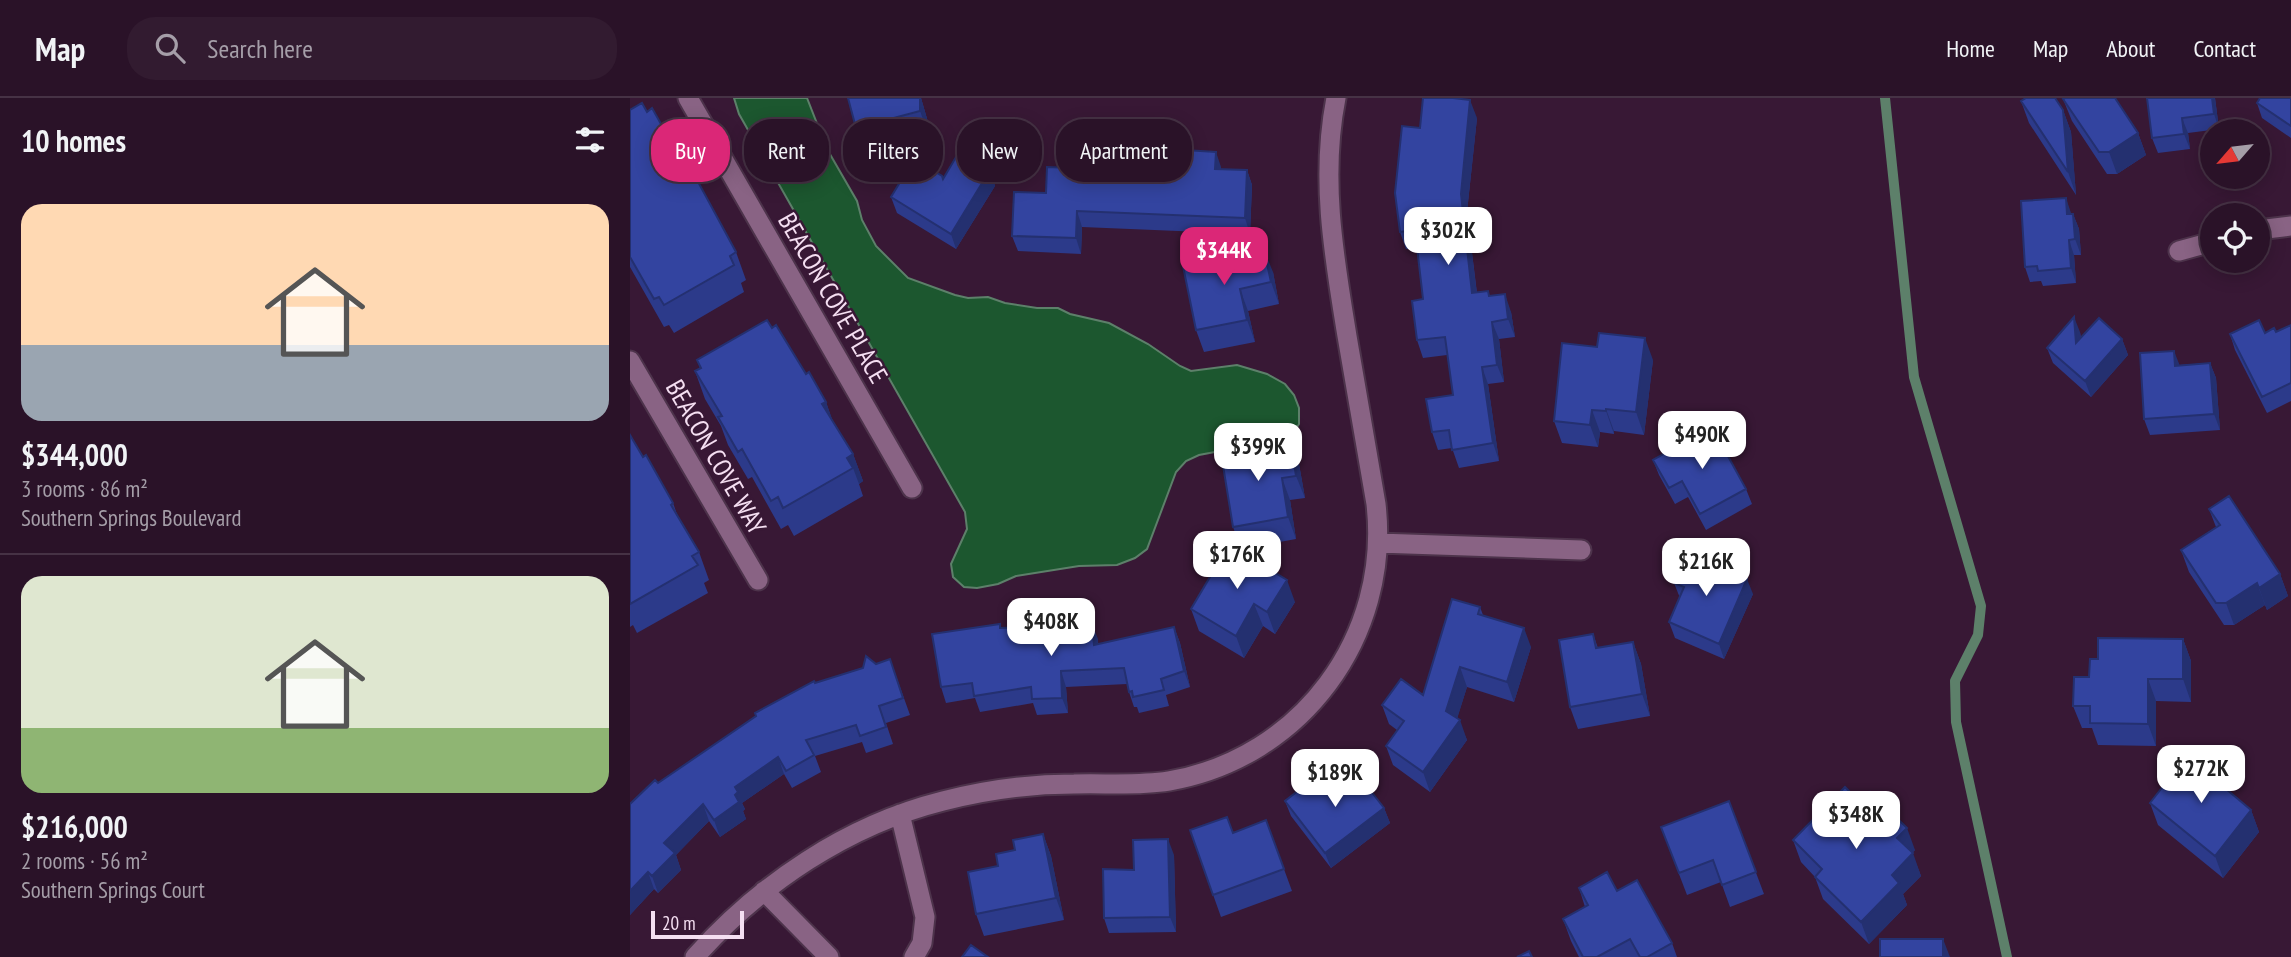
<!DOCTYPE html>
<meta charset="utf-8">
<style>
body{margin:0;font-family:"PT Sans Narrow",sans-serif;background:#321b30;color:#f1f3f6;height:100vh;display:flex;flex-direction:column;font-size:26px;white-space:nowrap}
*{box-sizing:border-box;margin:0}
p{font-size:23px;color:#a59ea8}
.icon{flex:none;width:38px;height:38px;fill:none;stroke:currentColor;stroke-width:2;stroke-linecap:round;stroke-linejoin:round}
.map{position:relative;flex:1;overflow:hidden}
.details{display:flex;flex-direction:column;background:#2a1228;width:630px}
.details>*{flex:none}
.banner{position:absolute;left:21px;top:21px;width:665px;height:63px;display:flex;gap:14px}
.needle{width:46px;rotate:242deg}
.tools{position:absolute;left:1570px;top:21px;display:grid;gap:14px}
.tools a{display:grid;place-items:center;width:70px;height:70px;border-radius:50%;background:#2a1228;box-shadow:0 4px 18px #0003,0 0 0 2px #463245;font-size:35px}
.scale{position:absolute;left:21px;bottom:18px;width:93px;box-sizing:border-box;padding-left:7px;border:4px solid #f5dff2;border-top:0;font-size:19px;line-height:24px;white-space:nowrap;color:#f5dff2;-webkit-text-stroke:5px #381835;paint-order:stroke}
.price{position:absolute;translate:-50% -60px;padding:0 16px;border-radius:14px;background:#fff;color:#222;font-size:23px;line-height:46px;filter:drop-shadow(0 2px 4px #0008)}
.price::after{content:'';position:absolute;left:50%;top:42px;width:21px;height:16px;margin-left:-10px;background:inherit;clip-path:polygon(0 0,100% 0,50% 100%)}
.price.selected{background:#db2777;color:#fff}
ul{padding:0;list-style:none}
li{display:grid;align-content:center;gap:14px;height:371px;padding:0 21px}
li+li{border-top:2px solid #463245}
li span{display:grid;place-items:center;height:217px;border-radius:21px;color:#555}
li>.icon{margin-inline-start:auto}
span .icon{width:126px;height:126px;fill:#fffc;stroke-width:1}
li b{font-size:30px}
h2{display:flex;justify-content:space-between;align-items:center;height:84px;padding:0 21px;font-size:30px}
.pill{padding:0 24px;border-radius:28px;background:#2a1228;box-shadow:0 4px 18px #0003,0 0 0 2px #463245;font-size:24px;line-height:63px}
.pill.selected{background:#db2777;color:#fff}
header{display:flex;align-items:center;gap:42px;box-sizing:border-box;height:98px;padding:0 35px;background:#2a1228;border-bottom:2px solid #463245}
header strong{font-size:33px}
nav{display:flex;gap:38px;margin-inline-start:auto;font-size:24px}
.search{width:490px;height:63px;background:#321b30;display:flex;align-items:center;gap:18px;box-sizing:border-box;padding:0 24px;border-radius:28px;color:#a59ea8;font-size:26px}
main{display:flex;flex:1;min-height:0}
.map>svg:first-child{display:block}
.water{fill:#1c572f;stroke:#5d806a;stroke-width:2}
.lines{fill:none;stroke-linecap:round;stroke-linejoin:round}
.stream{stroke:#5d806a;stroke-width:10}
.minor-casing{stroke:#4d334b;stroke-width:23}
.minor{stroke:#896384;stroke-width:19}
.wall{fill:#2c3a8a}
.shaded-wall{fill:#243070}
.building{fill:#3344a0;stroke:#243070;stroke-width:2}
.labels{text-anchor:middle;stroke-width:5;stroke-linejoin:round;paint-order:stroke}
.street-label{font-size:26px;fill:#f5dff2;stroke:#381835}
</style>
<header>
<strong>Map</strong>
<div class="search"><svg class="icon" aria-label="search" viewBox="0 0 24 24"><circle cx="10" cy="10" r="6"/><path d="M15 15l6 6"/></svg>Search here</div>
<nav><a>Home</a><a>Map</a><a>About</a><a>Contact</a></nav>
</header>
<main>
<section class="details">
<h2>10 homes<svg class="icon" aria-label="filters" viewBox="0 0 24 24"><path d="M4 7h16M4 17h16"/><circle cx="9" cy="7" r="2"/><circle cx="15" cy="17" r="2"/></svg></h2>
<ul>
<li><span style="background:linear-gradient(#ffd9b3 65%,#9aa5b1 0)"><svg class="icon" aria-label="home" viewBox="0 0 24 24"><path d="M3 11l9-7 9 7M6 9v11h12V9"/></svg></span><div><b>$344,000</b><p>3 rooms · 86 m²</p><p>Southern Springs Boulevard</p></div></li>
<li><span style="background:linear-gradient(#dfe7d0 70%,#8fb573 0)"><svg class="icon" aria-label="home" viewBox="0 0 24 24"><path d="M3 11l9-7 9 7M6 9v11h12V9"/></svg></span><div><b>$216,000</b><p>2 rooms · 56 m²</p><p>Southern Springs Court</p></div></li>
</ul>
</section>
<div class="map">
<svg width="1661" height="859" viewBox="0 0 1661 859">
<rect width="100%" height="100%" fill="#381835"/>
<path class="water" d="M 104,0 L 177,0 L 197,51 L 227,103 L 232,122 L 246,148 L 278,180 L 325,197 L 338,200 L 358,199 L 375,205 L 407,210 L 428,210 L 440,216 L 479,225 L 518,246 L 550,268 L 561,273 L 607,267 L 637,276 L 655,286 L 664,297 L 669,310 L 669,326 L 662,337 L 649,342 L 569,357 L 556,363 L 546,374 L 517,451 L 505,460 L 487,467 L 449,468 L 386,478 L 368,486 L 347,490 L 334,489 L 323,479 L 321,466 L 337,431 L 335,414 L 109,16 Z"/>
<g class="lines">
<path class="stream" d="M 1255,0 L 1284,279 L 1351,508 L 1348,537 L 1325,583 L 1326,624 L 1377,859"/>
<defs>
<path id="minor" d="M 58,0 L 282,390
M 1628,132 L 1661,128
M 1549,153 L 1582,144
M 0,263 L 128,482
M 748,445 L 951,452
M 270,716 L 295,819 L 292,845 L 284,859
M 134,793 L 199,859
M 65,859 C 130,786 217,727 313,703 C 356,692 400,686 444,686 C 475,685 508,688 539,683 C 672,660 761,538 746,406 C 736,350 727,294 717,238 C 704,159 690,80 706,0"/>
</defs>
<use href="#minor" class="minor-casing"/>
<use href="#minor" class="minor"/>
</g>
<path class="wall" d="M 291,0 L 298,24 L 298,35 L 234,52 L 226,30 Z
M 1517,0 L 1585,0 L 1589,31 L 1558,35 L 1560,51 L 1528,55 L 1522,40 Z
M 1661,0 L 1661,40 L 1632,20 L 1627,5 Z
M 1433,1 L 1508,35 L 1516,57 L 1487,76 L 1477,76 L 1442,23 Z
M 1391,3 L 1433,12 L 1441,34 L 1446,97 L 1399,25 Z
M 0,12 L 17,14 L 106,154 L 116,182 L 111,185 L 114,194 L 44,235 L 39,227 L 34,229 L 0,169 Z
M 847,20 L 837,114 L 847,195 L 859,198 L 881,214 L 885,239 L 869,241 L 874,284 L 858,286 L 869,363 L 829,370 L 822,350 L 808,352 L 802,334 L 823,297 L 817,257 L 793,260 L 787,242 L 793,201 L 787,150 L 776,151 L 770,134 Z
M 502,49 L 508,67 L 554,69 L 591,69 L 591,71 L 617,72 L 622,87 L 620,136 L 452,129 L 451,156 L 388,153 L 382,138 L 469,71 Z
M 360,72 L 365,88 L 326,151 L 267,115 L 261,99 Z
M 1441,116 L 1443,116 L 1449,131 L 1451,157 L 1444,157 L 1446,185 L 1413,188 L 1411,183 L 1400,184 L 1395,169 Z
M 553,168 L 643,174 L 649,206 L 618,213 L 625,244 L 574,254 L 566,232 Z
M 1661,227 L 1661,303 L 1637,315 L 1605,252 L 1600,236 L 1646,234 Z
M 142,230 L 196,304 L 202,322 L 223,356 L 233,383 L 229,386 L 233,398 L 164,438 L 158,427 L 151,431 L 122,379 L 118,381 L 98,347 L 91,328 L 75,301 L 65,273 L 70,270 L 67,262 Z
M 1450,234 L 1451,240 L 1492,241 L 1498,257 L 1461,299 L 1423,265 L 1417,250 Z
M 1023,262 L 1014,337 L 984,333 L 984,336 L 970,334 L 968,349 L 932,345 L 924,323 Z
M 1580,265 L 1586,280 L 1590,332 L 1520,337 L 1514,321 L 1549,267 Z
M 0,337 L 13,359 L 43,405 L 48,419 L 69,454 L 79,482 L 74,485 L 78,495 L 7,535 L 3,527 L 0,529 Z
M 591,355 L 669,366 L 675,400 L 660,402 L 666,441 L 611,451 L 603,429 Z
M 1023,362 L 1116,391 L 1122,406 L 1076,432 L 1058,399 L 1045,406 L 1029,377 Z
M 1579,411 L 1650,476 L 1658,498 L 1637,512 L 1635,507 L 1604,527 L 1594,527 L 1559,474 L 1551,452 L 1586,429 Z
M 1044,485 L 1123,496 L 1094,561 L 1045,540 L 1039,524 L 1050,500 Z
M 665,504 L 645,536 L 633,528 L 614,560 L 569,533 L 561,511 Z
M 850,509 L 853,517 L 901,549 L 884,604 L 837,589 L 827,620 L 837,642 L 800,694 L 763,667 L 756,648 L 767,632 L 759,626 L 752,607 L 793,597 Z
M 370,526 L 371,530 L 468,541 L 468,546 L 544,529 L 550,545 L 560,589 L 536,597 L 539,608 L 509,615 L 507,609 L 504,609 L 499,594 L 497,586 L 436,589 L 438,615 L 407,617 L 403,605 L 350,614 L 345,600 L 316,605 L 311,589 Z
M 963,536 L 968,550 L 1003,544 L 1011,566 L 1020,618 L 948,631 L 940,609 Z
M 1553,541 L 1561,563 L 1561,604 L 1526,603 L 1526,648 L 1468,647 L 1462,630 L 1452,630 L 1443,608 L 1468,561 Z
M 260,561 L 280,617 L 256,625 L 263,646 L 236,655 L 232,644 L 185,658 L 191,674 L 162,690 L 154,676 L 112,705 L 115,711 L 113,713 L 116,721 L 90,739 L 79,723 L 46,757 L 51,772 L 28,795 L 24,791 L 0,817 L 0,706 L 28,685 L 185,585 Z
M 1587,676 L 1591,687 L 1621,712 L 1629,734 L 1593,780 L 1528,727 L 1520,705 Z
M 691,694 L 754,710 L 760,725 L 701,770 L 661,718 L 655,703 Z
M 1099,703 L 1134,796 L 1100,809 L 1091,784 L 1057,797 L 1031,729 Z
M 1230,704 L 1285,752 L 1282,755 L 1291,778 L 1273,796 L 1277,807 L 1239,846 L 1193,801 L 1185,779 L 1171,764 L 1163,742 Z
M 636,722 L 662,793 L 591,819 L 560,732 L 603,735 Z
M 413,736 L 421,758 L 434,822 L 354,838 L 346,816 L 385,752 Z
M 544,757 L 546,834 L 479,835 L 474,820 Z
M 949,790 L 987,793 L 1042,845 L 1047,859 L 949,859 L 941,843 L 933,821 L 955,809 Z"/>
<path class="shaded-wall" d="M 290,0 L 291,0 L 298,24 L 298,35 L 290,13 Z
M 1582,0 L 1585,0 L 1589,31 L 1584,16 Z
M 840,2 L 847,20 L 837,114 L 849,213 L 842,195 L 831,96 Z
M 1433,12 L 1441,34 L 1446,97 L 1438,74 Z
M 1552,20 L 1558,35 L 1560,51 L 1554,36 Z
M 1508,35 L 1516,57 L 1487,76 L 1479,54 Z
M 502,49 L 508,64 L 508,82 L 502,66 Z
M 586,54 L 591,69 L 591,86 L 585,71 Z
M 360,72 L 365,88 L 326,151 L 321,136 Z
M 617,72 L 622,87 L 620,136 L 615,120 Z
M 1436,100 L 1441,115 L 1437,116 Z
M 447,113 L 452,129 L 451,156 L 446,140 Z
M 1443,116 L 1449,131 L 1451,157 L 1445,141 Z
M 1439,142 L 1444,157 L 1446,185 L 1441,170 Z
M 634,152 L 643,174 L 649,206 L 641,184 Z
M 610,191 L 618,213 L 625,244 L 617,222 Z
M 875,196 L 881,214 L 885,239 L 878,221 Z
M 1444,219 L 1450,234 L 1452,260 L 1446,245 Z
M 862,224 L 869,241 L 874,284 L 867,267 Z
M 1015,240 L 1023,262 L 1014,337 L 1006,314 Z
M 1492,241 L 1498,257 L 1461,299 L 1455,283 Z
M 1544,253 L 1550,268 L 1545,268 Z
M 1580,265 L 1586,280 L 1590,332 L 1584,316 Z
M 852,269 L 858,286 L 869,363 L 863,345 Z
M 196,304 L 206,332 L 192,306 Z
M 976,311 L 984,333 L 984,336 L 976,313 Z
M 962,312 L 970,334 L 968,349 L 960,327 Z
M 661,344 L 669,366 L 675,400 L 666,378 Z
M 223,356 L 233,383 L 229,386 L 223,370 L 217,360 Z
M 652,380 L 660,402 L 666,441 L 658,419 Z
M 1650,476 L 1658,498 L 1637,512 L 1629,490 Z
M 1117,481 L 1123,496 L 1094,561 L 1089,546 Z
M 657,482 L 665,504 L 645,536 L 637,514 Z
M 1627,485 L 1635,507 L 1604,527 L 1596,505 Z
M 624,506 L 633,528 L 614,560 L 606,538 Z
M 462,526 L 468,541 L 469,562 L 464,547 Z
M 544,529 L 550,545 L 560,589 L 554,573 Z
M 894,530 L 901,549 L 884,604 L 877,584 Z
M 1553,541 L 1561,563 L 1561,604 L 1553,581 Z
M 1003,544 L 1011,566 L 1020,618 L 1012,596 Z
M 830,569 L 837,589 L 824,631 L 830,622 L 837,642 L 800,694 L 793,674 L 816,613 Z
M 431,573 L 436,589 L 438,615 L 432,600 Z
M 1518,581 L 1526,603 L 1526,648 L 1518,626 Z
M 148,659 L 154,676 L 112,705 L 115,711 L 113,713 L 116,721 L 90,739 L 84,722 L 105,697 L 105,689 Z
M 1587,676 L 1595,698 L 1583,680 Z
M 73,706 L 79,723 L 46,757 L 51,772 L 28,795 L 22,778 L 34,745 Z
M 754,710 L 760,725 L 701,770 L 695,755 Z
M 1621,712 L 1629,734 L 1593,780 L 1585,758 Z
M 1277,730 L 1285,752 L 1275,762 L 1267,740 Z
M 413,736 L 421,758 L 434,822 L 426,800 Z
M 538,741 L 544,757 L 546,834 L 540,819 Z
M 1283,755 L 1291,778 L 1273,796 L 1277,807 L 1239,846 L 1231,824 L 1262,777 Z
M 18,774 L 24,791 L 0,817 L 0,793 Z
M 1313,841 L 1320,859 L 1313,859 Z"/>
<path class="building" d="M 218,0 L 290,0 L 290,13 L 226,30 Z
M 793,0 L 823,0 L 840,2 L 831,96 L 842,195 L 858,193 L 859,198 L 875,196 L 878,221 L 862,224 L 867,267 L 852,269 L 863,345 L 822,352 L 819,332 L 802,334 L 796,301 L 823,297 L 815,239 L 787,242 L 782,203 L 793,201 L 785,132 L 770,134 L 765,95 L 772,28 L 790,30 Z
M 1396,0 L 1425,0 L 1433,12 L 1438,74 L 1391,3 Z
M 1435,0 L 1485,0 L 1508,35 L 1479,54 L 1469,54 L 1433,1 Z
M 1517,0 L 1582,0 L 1584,16 L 1552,20 L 1554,36 L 1522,40 Z
M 1630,0 L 1661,0 L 1661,28 L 1627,5 Z
M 12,5 L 17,14 L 22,10 L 49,58 L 53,56 L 106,154 L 100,158 L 104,167 L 34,207 L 29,199 L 24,201 L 0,159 L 0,12 Z
M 470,47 L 502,49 L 502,66 L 554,69 L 555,52 L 586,54 L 585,71 L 617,72 L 615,120 L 447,113 L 446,140 L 382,138 L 384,94 L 416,95 L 417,69 L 469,71 Z
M 329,54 L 360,72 L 321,136 L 261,99 L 284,61 L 312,78 L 313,81 Z
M 1436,100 L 1437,116 L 1443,116 L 1445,141 L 1439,142 L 1441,170 L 1408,173 L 1407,168 L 1395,169 L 1391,103 Z
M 634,152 L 641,184 L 610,191 L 617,222 L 566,232 L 553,168 Z
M 1444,219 L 1446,245 L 1469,220 L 1492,241 L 1455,283 L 1417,250 Z
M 137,222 L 142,230 L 146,227 L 176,276 L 179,274 L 196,304 L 192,306 L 223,356 L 217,360 L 223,370 L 153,410 L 148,399 L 141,403 L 112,351 L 108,354 L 88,319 L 92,318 L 65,273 L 71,270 L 67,262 Z
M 1629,222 L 1635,235 L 1644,230 L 1646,234 L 1661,227 L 1661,285 L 1632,299 L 1600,236 Z
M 969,235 L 1015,240 L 1006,314 L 976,311 L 976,313 L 962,312 L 960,327 L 924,323 L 932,245 L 967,249 Z
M 1544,253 L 1545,268 L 1580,265 L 1584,316 L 1514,321 L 1510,255 Z
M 1082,329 L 1116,391 L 1070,416 L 1052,383 L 1039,390 L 1023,362 Z
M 0,337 L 13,359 L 16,357 L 43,405 L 41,407 L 69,454 L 62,458 L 68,467 L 0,506 Z
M 661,344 L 666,378 L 652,380 L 658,419 L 603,429 L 591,355 Z
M 1599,398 L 1650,476 L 1629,490 L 1627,485 L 1596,505 L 1586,505 L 1551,452 L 1590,427 L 1579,411 Z
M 599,447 L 657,482 L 637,514 L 624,506 L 606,538 L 561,511 Z
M 1058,455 L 1117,481 L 1089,546 L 1039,524 L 1054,489 L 1044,485 Z
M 822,501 L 850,509 L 848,516 L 894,530 L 877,584 L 830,569 L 816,613 L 830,622 L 793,674 L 756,648 L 774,623 L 752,607 L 771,581 L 793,597 Z
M 370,526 L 370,530 L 462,526 L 464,547 L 544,529 L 554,573 L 531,581 L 534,592 L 503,599 L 502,593 L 499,594 L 494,570 L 431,573 L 432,600 L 402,601 L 401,589 L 344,598 L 342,585 L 311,589 L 302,536 Z
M 963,536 L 966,550 L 1003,544 L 1012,596 L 940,609 L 929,542 Z
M 1468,540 L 1553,541 L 1553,581 L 1518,581 L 1518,626 L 1460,625 L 1460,608 L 1443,608 L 1444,579 L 1459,579 L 1460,561 L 1468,561 Z
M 236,558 L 246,566 L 260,561 L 273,600 L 249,608 L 256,629 L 230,638 L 226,627 L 176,642 L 184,657 L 156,673 L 148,659 L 105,689 L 108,694 L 105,697 L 109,704 L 84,722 L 73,706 L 34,745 L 45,755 L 22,778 L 18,774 L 0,793 L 0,706 L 25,682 L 28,685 L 126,618 L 125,615 L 184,583 L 185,585 L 233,570 Z
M 1560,654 L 1587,676 L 1583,680 L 1621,712 L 1585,758 L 1520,705 Z
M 722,669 L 754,710 L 695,755 L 655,703 L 682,682 L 691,694 Z
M 1215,689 L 1230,704 L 1240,694 L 1277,730 L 1267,740 L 1283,755 L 1262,777 L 1269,785 L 1231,824 L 1185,779 L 1192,771 L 1163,742 Z
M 1099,703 L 1126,774 L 1092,787 L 1083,762 L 1049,775 L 1031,729 Z
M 597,719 L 603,735 L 636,722 L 654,771 L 583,797 L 560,732 Z
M 413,736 L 426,800 L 346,816 L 338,774 L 368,768 L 366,756 L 385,752 L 383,742 Z
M 538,741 L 540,819 L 474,820 L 473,771 L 504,772 L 503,742 Z
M 977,774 L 987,793 L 1007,782 L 1042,845 L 1017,859 L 1010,859 L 1000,841 L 967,859 L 953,859 L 933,821 L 958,807 L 949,790 Z
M 1250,841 L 1313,841 L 1313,859 L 1250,859 Z
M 341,847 L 358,859 L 332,859 Z
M 899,853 L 902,859 L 887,859 Z"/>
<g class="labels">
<g class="street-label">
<text transform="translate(203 200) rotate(60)" y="9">BEACON COVE PLACE</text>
<text transform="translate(86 359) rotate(60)" y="9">BEACON COVE WAY</text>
</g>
</g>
</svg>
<div class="tools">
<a><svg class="needle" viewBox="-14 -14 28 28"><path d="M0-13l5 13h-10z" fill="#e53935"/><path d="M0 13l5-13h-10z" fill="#a59ea8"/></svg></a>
<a><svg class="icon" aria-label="locate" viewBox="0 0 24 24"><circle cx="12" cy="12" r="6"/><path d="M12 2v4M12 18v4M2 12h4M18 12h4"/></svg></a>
</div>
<div class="scale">20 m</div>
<b class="price" style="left:818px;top:169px">$302K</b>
<b class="price selected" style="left:594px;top:189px">$344K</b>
<b class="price" style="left:1072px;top:373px">$490K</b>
<b class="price" style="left:628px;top:385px">$399K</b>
<b class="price" style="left:607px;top:493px">$176K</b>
<b class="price" style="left:1076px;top:500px">$216K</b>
<b class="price" style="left:421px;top:560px">$408K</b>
<b class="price" style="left:1571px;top:707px">$272K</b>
<b class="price" style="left:705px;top:711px">$189K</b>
<b class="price" style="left:1226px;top:753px">$348K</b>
<div class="banner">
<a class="pill selected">Buy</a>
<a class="pill">Rent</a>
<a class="pill">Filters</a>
<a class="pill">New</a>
<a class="pill">Apartment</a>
</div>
</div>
</main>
